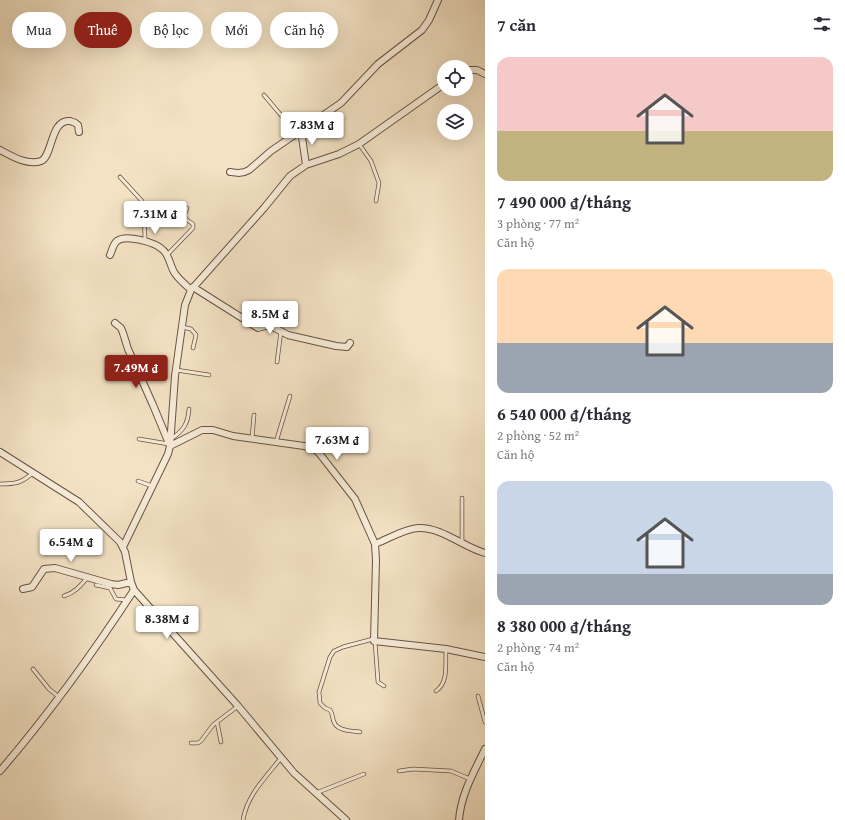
<!DOCTYPE html>
<html lang="vi">
<meta charset="utf-8">
<style>
body{margin:0;font-family:"Gentium Book Plus",serif;background:#f2f2f3;color:#2b2b33;height:100vh;display:flex;flex-direction:column;font-size:15px;white-space:nowrap}
*{box-sizing:border-box;margin:0}
p{font-size:13px;color:#7c7c81}
.icon{flex:none;width:22px;height:22px;fill:none;stroke:currentColor;stroke-width:2;stroke-linecap:round;stroke-linejoin:round}
.map{position:relative;flex:1;overflow:hidden}
.panel{display:flex;flex-direction:column;background:#fff;width:360px}
.panel>*{flex:none}
.top-card{position:absolute;left:12px;top:12px;width:380px;height:36px;display:flex;gap:8px}
.controls{position:absolute;left:437px;top:60px;display:grid;gap:8px}
.controls a{display:grid;place-items:center;width:36px;height:36px;border-radius:50%;background:#fff;box-shadow:0 4px 16px #0002;font-size:20px}
.price{position:absolute;translate:-50% -34px;padding:0 9px;border-radius:4px;background:#fff;color:#222;font-size:13px;line-height:26px;filter:drop-shadow(0 1px 2px #0008)}
.price::after{content:'';position:absolute;left:50%;top:24px;width:12px;height:9px;margin-left:-6px;background:inherit;clip-path:polygon(0 0,100% 0,50% 100%)}
.price.active{background:#8f2418;color:#fff}
ul{padding:0;list-style:none}
li{display:grid;align-content:center;gap:8px;height:212px;padding:0 12px}
li span{display:grid;place-items:center;height:124px;border-radius:12px;color:#555}
li>.icon{margin-inline-start:auto}
span .icon{width:72px;height:72px;fill:#fffc;stroke-width:1}
li b{font-size:17px}
h2{display:flex;justify-content:space-between;align-items:center;height:48px;padding:0 12px;font-size:17px}
.chip{padding:0 14px;border-radius:18px;background:#fff;box-shadow:0 4px 16px #0002;font-size:14px;line-height:36px}
.chip.active{background:#8f2418;color:#fff}
main{display:flex;flex:1;min-height:0}
.map>svg:first-child{display:block}
.lines{fill:none;stroke-linecap:round;stroke-linejoin:round}
.lane-casing{stroke:#685344;stroke-width:4.5}
.street-casing{stroke:#685344;stroke-width:8}
.lane{stroke:#f7ecd9;stroke-width:3}
.street{stroke:#f7ecd9;stroke-width:6}
</style>
<main>
<div class="map">
<svg width="485" height="820" viewBox="0 0 485 820">
<rect width="100%" height="100%" fill="#f3e2c4"/>
<filter id="stains"><feTurbulence type="fractalNoise" baseFrequency=".005" numOctaves="4"/><feColorMatrix values="0 0 0 0 .2 0 0 0 0 .09 0 0 0 0 .02 0 0 0 .5 -.17"/></filter>
<radialGradient id="worn" r=".72"><stop offset=".6" stop-color="#630" stop-opacity="0"/><stop offset="1" stop-color="#630" stop-opacity=".3"/></radialGradient>
<g class="lines">
<defs>
<path id="lane" d="M 264,95 L 296,133
M 359,144 L 371,161 L 379,183 L 376,201
M 120,177 L 142,201 L 144,206 L 145,241
M 167,255 L 193,228 L 193,224 L 187,220 L 184,216 L 187,208
M 269,323 L 276,321 L 288,323
M 182,327 L 191,329 L 196,335 L 193,348
M 277,362 L 281,331
M 176,370 L 209,375
M 252,438 L 254,415
M 139,439 L 169,444
M 171,439 C 183,431 188,424 189,409
M 276,442 L 290,396
M 138,481 L 152,486
M 0,484 C 16,484 21,483 33,473
M 462,498 L 462,542
M 96,585 L 110,588 L 116,599 L 127,600
M 64,596 C 75,593 81,585 88,577
M 375,642 L 378,682 L 384,686
M 33,669 L 49,689 L 59,697
M 436,691 C 449,682 445,664 446,649
M 478,696 L 485,722
M 217,722 L 221,742
M 360,732 C 352,731 337,731 334,722 C 332,718 333,714 330,710 L 325,708 L 320,703 L 319,692 L 330,657 L 334,651 L 343,647 L 373,639
M 191,743 L 198,743 L 201,741 L 213,725 L 238,706
M 399,771 L 413,769 L 451,771 L 470,779
M 316,793 L 364,774
M 243,820 C 247,795 266,777 281,758"/>
<path id="street" d="M 466,70 L 477,70 L 485,74
M 301,130 L 306,165
M 0,150 C 11,156 28,166 41,161 C 53,156 50,119 70,121 C 74,122 75,122 78,125 L 79,132
M 230,172 C 237,173 242,174 249,170 L 271,151 L 341,103 L 378,64 L 422,30 L 429,20 L 438,0
M 110,255 C 112,251 113,244 117,241 C 126,234 155,242 163,250 C 169,255 170,265 174,272 C 178,279 185,284 191,290
M 193,287 L 258,328 L 269,325 L 288,335 L 336,346 L 347,347 L 350,343
M 115,323 L 121,328 L 123,333 L 128,349 L 153,405 L 170,446 L 202,430 L 213,430 L 233,436 L 304,446 L 313,448 L 319,453 L 355,499 L 375,544 L 376,560 L 374,641 L 446,649 L 485,657
M 0,452 L 79,502 L 120,542 L 125,552 L 131,582 L 134,590 L 238,706 L 294,773 L 346,820
M 375,544 C 388,539 404,529 418,528 C 442,527 463,547 485,553
M 123,547 L 168,454 L 170,446 L 175,376 L 185,305 L 191,290 L 264,208 L 290,176 L 306,165 L 339,154 L 359,144 L 444,84
M 23,589 L 32,587 L 44,569 L 55,568 L 111,584 L 118,585 L 131,582
M 0,771 C 49,714 93,653 134,590
M 459,820 C 461,794 474,772 485,749"/>
</defs>
<use href="#lane" class="lane-casing"/>
<use href="#street" class="street-casing"/>
<use href="#lane" class="lane"/>
<use href="#street" class="street"/>
</g>
<rect width="100%" height="100%" filter="url(#stains)"/>
<rect width="100%" height="100%" fill="url(#worn)"/>
</svg>
<div class="controls">
<a><svg class="icon" aria-label="locate" viewBox="0 0 24 24"><circle cx="12" cy="12" r="6"/><path d="M12 2v4M12 18v4M2 12h4M18 12h4"/></svg></a>
<a><svg class="icon" aria-label="layers" viewBox="0 0 24 24"><path d="M12 4l9 5-9 5-9-5zM3 14l9 5 9-5"/></svg></a>
</div>
<b class="price" style="left:312px;top:146px">7.83M ₫</b>
<b class="price" style="left:155px;top:235px">7.31M ₫</b>
<b class="price" style="left:270px;top:335px">8.5M ₫</b>
<b class="price active" style="left:136px;top:389px">7.49M ₫</b>
<b class="price" style="left:337px;top:461px">7.63M ₫</b>
<b class="price" style="left:71px;top:563px">6.54M ₫</b>
<b class="price" style="left:167px;top:640px">8.38M ₫</b>
<div class="top-card">
<a class="chip">Mua</a>
<a class="chip active">Thuê</a>
<a class="chip">Bộ lọc</a>
<a class="chip">Mới</a>
<a class="chip">Căn hộ</a>
</div>
</div>
<section class="panel">
<h2>7 căn<svg class="icon" aria-label="filters" viewBox="0 0 24 24"><path d="M4 7h16M4 17h16"/><circle cx="9" cy="7" r="2"/><circle cx="15" cy="17" r="2"/></svg></h2>
<ul>
<li><span style="background:linear-gradient(#f6c9c9 60%,#c2b280 0)"><svg class="icon" aria-label="home" viewBox="0 0 24 24"><path d="M3 11l9-7 9 7M6 9v11h12V9"/></svg></span><div><b>7 490 000 ₫/tháng</b><p>3 phòng · 77 m²</p><p>Căn hộ</p></div></li>
<li><span style="background:linear-gradient(#ffd9b3 60%,#9aa5b1 0)"><svg class="icon" aria-label="home" viewBox="0 0 24 24"><path d="M3 11l9-7 9 7M6 9v11h12V9"/></svg></span><div><b>6 540 000 ₫/tháng</b><p>2 phòng · 52 m²</p><p>Căn hộ</p></div></li>
<li><span style="background:linear-gradient(#c9d6e8 75%,#9aa5b1 0)"><svg class="icon" aria-label="home" viewBox="0 0 24 24"><path d="M3 11l9-7 9 7M6 9v11h12V9"/></svg></span><div><b>8 380 000 ₫/tháng</b><p>2 phòng · 74 m²</p><p>Căn hộ</p></div></li>
</ul>
</section>
</main>
